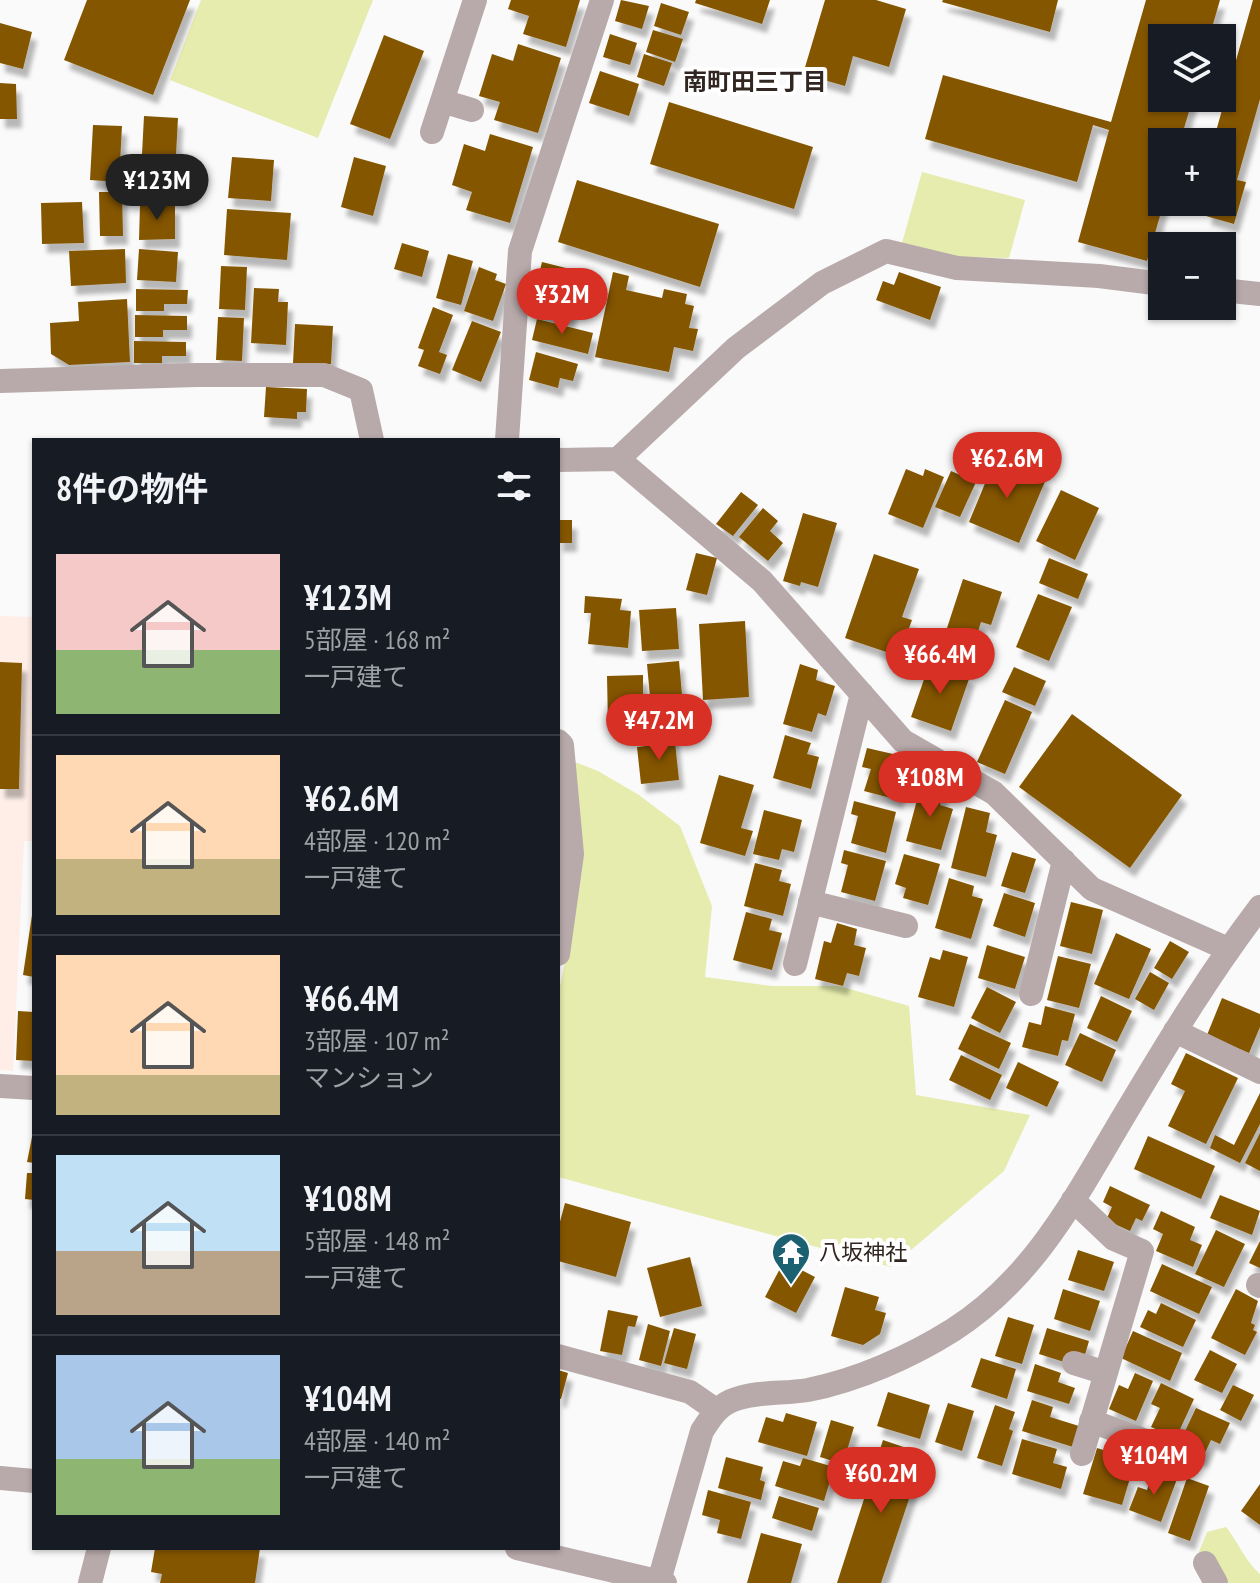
<!DOCTYPE html>
<html lang="ja">
<meta charset="utf-8">
<style>
body{margin:0;font-family:"PT Sans Narrow","Noto Sans JP",sans-serif;background:#20242c;color:#f1f3f6;height:100vh;display:flex;flex-direction:column;font-size:30px;white-space:nowrap}
*{box-sizing:border-box;margin:0}
p{font-size:26px;color:#9ea1a6}
.icon{flex:none;width:44px;height:44px;fill:none;stroke:currentColor;stroke-width:2;stroke-linecap:round;stroke-linejoin:round}
.map{position:relative;flex:1;overflow:hidden}
.side{position:absolute;left:32px;top:438px;width:528px;height:1112px;display:flex;flex-direction:column;background:#171b24;border-radius:0px;box-shadow:0 2px 6px #0004}
.side>*{flex:none}
.fabs{position:absolute;left:1148px;top:24px;display:grid;gap:16px}
.fabs a{display:grid;place-items:center;width:88px;height:88px;border-radius:0px;background:#171b24;box-shadow:0 2px 6px #0004;font-size:40px}
.price{position:absolute;translate:-50% -68px;padding:0 18px;border-radius:28px;background:#d93025;color:#fff;font-size:26px;line-height:52px;filter:drop-shadow(0 2px 4px #0008)}
.price::after{content:'';position:absolute;left:50%;top:48px;width:24px;height:18px;margin-left:-12px;background:inherit;clip-path:polygon(0 0,100% 0,50% 100%)}
.price.selected{background:#222;color:#fff}
ul{padding:0;list-style:none}
li{display:flex;align-items:center;gap:24px;height:200px;padding:0 24px}
li+li{border-top:2px solid #363941}
li span{display:grid;place-items:center;flex:none;width:224px;height:160px;border-radius:0px;color:#555}
li>.icon{margin-inline-start:auto}
span .icon{width:96px;height:96px;fill:#fffc;stroke-width:1}
li b{font-size:34px}
h2{display:flex;justify-content:space-between;align-items:center;height:96px;padding:0 24px;font-size:34px}
.map>svg:first-child{display:block}
.built{fill:#feeee7}
.green{fill:#e5ecad}
.building{fill:#855704;filter:url(#shadow)}
.lines{fill:none;stroke-linecap:round;stroke-linejoin:round}
.minor{stroke:#b8a9aa;stroke-width:24}
.labels{text-anchor:middle;stroke-width:8;stroke-linejoin:round;paint-order:stroke}
.poi-label{font-size:22px;fill:#312621;stroke:#fff;text-anchor:start}
.neighbourhood-label{font-size:24px;font-weight:bold;fill:#312621;stroke:#fff}
</style>
<div class="map">
<svg width="1260" height="1583" viewBox="0 0 1260 1583">
<defs>
<filter id="shadow"><feDropShadow dx="5" dy="9" stdDeviation="2" flood-color="#0004"/></filter>
</defs>
<rect width="100%" height="100%" fill="#fafafa"/>
<path class="built" d="M 0,616 L 34,617 L 34,841 L 24,841 L 13,1071 L 0,1070 Z"/>
<path class="green" d="M 201,0 L 373,0 L 318,138 L 170,80 Z
M 922,172 L 1025,200 L 1009,258 L 960,257 L 902,243 Z
M 567,759 L 598,771 L 639,795 L 680,826 L 712,906 L 705,977 L 772,986 L 839,986 L 909,1006 L 916,1095 L 1030,1115 L 1004,1171 L 891,1267 L 558,1177 L 558,996 L 577,902 L 558,833 L 558,773 Z
M 1226,1527 C 1238,1542 1245,1561 1260,1574 L 1260,1583 L 1208,1583 L 1198,1554 L 1207,1532 Z"/>
<path class="building" d="M 87,0 L 190,0 L 153,95 L 64,60 Z
M 511,0 L 580,0 L 566,47 L 523,34 L 529,16 L 508,9 Z
M 621,0 L 649,6 L 642,29 L 615,21 Z
M 696,0 L 770,0 L 762,24 L 695,3 Z
M 825,0 L 876,0 L 906,9 L 889,67 L 853,56 L 845,86 L 803,74 Z
M 943,0 L 1058,0 L 1050,32 L 942,2 Z
M 1146,0 L 1220,0 L 1209,38 L 1162,38 L 1162,98 L 1193,98 L 1180,142 L 1162,142 L 1164,202 L 1147,261 L 1078,242 L 1109,130 L 1093,125 L 1077,182 L 925,139 L 943,75 L 1111,122 Z
M 1253,0 L 1260,0 L 1260,99 L 1237,180 L 1246,182 L 1234,224 L 1206,216 L 1209,202 L 1222,202 L 1222,142 L 1213,142 Z
M 661,3 L 689,12 L 681,35 L 654,26 Z
M 0,23 L 32,32 L 23,69 L 0,63 Z
M 653,30 L 683,39 L 675,62 L 646,52 Z
M 610,34 L 637,43 L 630,65 L 603,57 Z
M 384,35 L 424,51 L 390,139 L 350,124 Z
M 518,44 L 561,58 L 538,133 L 494,120 L 500,102 L 479,96 L 492,54 L 513,61 Z
M 644,54 L 672,63 L 664,86 L 637,77 Z
M 600,71 L 639,84 L 629,116 L 589,103 Z
M 0,83 L 16,84 L 17,119 L 0,119 Z
M 669,102 L 813,147 L 794,209 L 650,164 Z
M 144,116 L 178,118 L 176,155 L 142,154 Z
M 93,125 L 122,126 L 119,182 L 90,180 Z
M 490,134 L 533,147 L 510,223 L 466,210 L 472,192 L 452,185 L 464,144 L 485,151 Z
M 232,157 L 274,160 L 271,201 L 228,198 Z
M 354,157 L 386,166 L 373,216 L 341,207 Z
M 143,160 L 188,163 L 186,199 L 140,196 Z
M 577,180 L 719,224 L 700,287 L 558,242 Z
M 99,192 L 122,192 L 123,236 L 100,236 Z
M 82,202 L 84,243 L 42,244 L 41,203 Z
M 140,205 L 175,205 L 175,239 L 139,240 Z
M 227,209 L 291,213 L 287,260 L 224,255 Z
M 402,243 L 429,251 L 422,277 L 394,269 Z
M 125,249 L 126,283 L 71,286 L 69,251 Z
M 139,249 L 178,252 L 176,282 L 137,280 Z
M 448,254 L 473,261 L 461,305 L 436,298 Z
M 542,262 L 582,272 L 570,320 L 530,311 Z
M 221,266 L 247,267 L 245,310 L 219,309 Z
M 479,267 L 497,274 L 495,280 L 506,284 L 493,321 L 464,311 Z
M 613,272 L 629,276 L 626,290 L 662,298 L 664,289 L 687,294 L 685,304 L 694,306 L 689,328 L 698,329 L 693,351 L 674,347 L 669,372 L 595,357 Z
M 899,272 L 941,287 L 930,320 L 876,300 L 883,281 L 894,285 Z
M 254,288 L 279,289 L 278,302 L 288,302 L 286,345 L 251,343 Z
M 136,289 L 188,290 L 187,304 L 164,304 L 164,311 L 136,311 Z
M 127,299 L 130,362 L 69,365 L 51,354 L 50,323 L 79,321 L 78,302 Z
M 433,307 L 453,315 L 439,352 L 447,355 L 440,374 L 418,366 L 424,350 L 418,348 Z
M 135,315 L 187,316 L 187,330 L 163,330 L 163,337 L 135,337 Z
M 218,317 L 244,318 L 242,361 L 216,360 Z
M 537,319 L 593,333 L 588,354 L 532,340 Z
M 472,321 L 501,332 L 481,382 L 452,370 Z
M 295,324 L 333,326 L 331,364 L 293,363 Z
M 134,341 L 186,342 L 186,356 L 162,356 L 162,363 L 134,363 Z
M 536,352 L 578,364 L 573,381 L 560,378 L 558,388 L 529,380 Z
M 266,387 L 307,389 L 306,412 L 297,412 L 297,419 L 264,417 Z
M 996,457 L 1046,479 L 1019,543 L 969,522 Z
M 906,469 L 923,476 L 925,469 L 944,477 L 923,528 L 888,514 Z
M 951,471 L 976,482 L 960,517 L 935,507 Z
M 1061,490 L 1099,508 L 1075,560 L 1036,541 Z
M 741,492 L 758,505 L 733,536 L 716,524 Z
M 763,508 L 778,521 L 770,531 L 783,543 L 768,561 L 739,537 Z
M 803,513 L 837,523 L 818,587 L 801,582 L 800,586 L 783,581 Z
M 558,520 L 572,520 L 572,543 L 558,543 Z
M 696,553 L 717,558 L 707,595 L 686,590 Z
M 874,554 L 919,569 L 902,617 L 912,620 L 904,642 L 897,639 L 892,654 L 845,638 Z
M 1049,558 L 1088,574 L 1078,599 L 1039,583 Z
M 963,579 L 1002,592 L 991,625 L 981,622 L 976,638 L 947,628 Z
M 1038,594 L 1072,607 L 1049,661 L 1016,647 Z
M 585,596 L 622,599 L 620,610 L 631,611 L 628,648 L 588,644 L 591,613 L 584,613 Z
M 676,608 L 679,649 L 642,651 L 639,610 Z
M 745,621 L 749,697 L 703,700 L 699,624 Z
M 679,661 L 684,717 L 652,719 L 647,664 Z
M 0,662 L 22,663 L 19,789 L 0,789 Z
M 930,662 L 970,676 L 951,731 L 911,717 Z
M 800,664 L 818,670 L 816,680 L 835,686 L 826,716 L 818,713 L 812,732 L 783,724 Z
M 1014,667 L 1046,681 L 1035,706 L 1002,692 Z
M 643,675 L 643,698 L 635,699 L 635,726 L 608,726 L 607,676 Z
M 1005,700 L 1032,712 L 1005,774 L 977,762 Z
M 1072,714 L 1182,795 L 1130,868 L 1019,787 Z
M 674,733 L 679,780 L 641,784 L 637,747 L 664,744 L 663,734 Z
M 785,735 L 811,743 L 807,754 L 819,757 L 811,789 L 773,778 Z
M 867,748 L 893,754 L 891,761 L 908,765 L 898,800 L 864,791 L 871,769 L 862,767 Z
M 719,775 L 754,785 L 741,828 L 753,831 L 745,856 L 700,843 Z
M 921,785 L 944,791 L 940,805 L 953,809 L 941,850 L 906,841 Z
M 854,801 L 896,812 L 886,853 L 851,843 L 858,816 L 851,814 Z
M 966,807 L 990,813 L 986,832 L 997,835 L 986,877 L 951,868 Z
M 764,810 L 802,820 L 794,852 L 782,849 L 779,860 L 753,854 Z
M 844,850 L 886,861 L 875,901 L 841,892 L 848,865 L 841,863 Z
M 1012,852 L 1036,859 L 1025,893 L 1001,886 Z
M 904,854 L 940,864 L 928,905 L 903,898 L 906,888 L 895,884 Z
M 755,863 L 782,870 L 779,881 L 791,884 L 783,916 L 744,906 Z
M 949,878 L 974,886 L 972,896 L 983,899 L 971,939 L 935,928 Z
M 1004,893 L 1035,903 L 1025,937 L 993,926 Z
M 1071,902 L 1103,910 L 1092,954 L 1060,946 Z
M 746,912 L 772,919 L 769,930 L 782,933 L 772,970 L 733,960 Z
M 32,915 L 34,915 L 34,977 L 23,975 Z
M 837,923 L 857,929 L 854,945 L 866,948 L 859,976 L 847,973 L 843,986 L 815,979 L 824,941 L 831,943 Z
M 1116,933 L 1151,949 L 1129,999 L 1094,984 Z
M 1170,941 L 1189,952 L 1172,979 L 1154,968 Z
M 987,945 L 1025,957 L 1015,989 L 978,978 Z
M 943,950 L 968,957 L 954,1007 L 918,997 L 930,957 L 940,960 Z
M 1058,956 L 1091,964 L 1079,1008 L 1047,1000 Z
M 1150,972 L 1169,983 L 1154,1010 L 1135,999 Z
M 987,987 L 1016,1002 L 1000,1033 L 971,1018 Z
M 1101,996 L 1132,1011 L 1117,1042 L 1087,1028 Z
M 1222,998 L 1260,1014 L 1260,1027 L 1249,1053 L 1207,1035 Z
M 1045,1006 L 1075,1014 L 1068,1041 L 1062,1040 L 1058,1056 L 1022,1047 L 1029,1022 L 1041,1025 Z
M 18,1011 L 34,1012 L 34,1061 L 16,1060 Z
M 970,1024 L 1011,1043 L 999,1069 L 958,1049 Z
M 1080,1033 L 1116,1050 L 1102,1082 L 1065,1065 Z
M 1186,1053 L 1238,1078 L 1206,1144 L 1168,1126 L 1185,1091 L 1171,1084 Z
M 961,1055 L 1002,1075 L 990,1100 L 949,1080 Z
M 1018,1062 L 1059,1082 L 1047,1107 L 1006,1088 Z
M 1260,1093 L 1260,1124 L 1240,1163 L 1210,1148 L 1215,1135 L 1234,1145 Z
M 33,1132 L 34,1132 L 34,1163 L 27,1162 Z
M 1260,1133 L 1260,1171 L 1245,1163 Z
M 1148,1136 L 1215,1166 L 1201,1199 L 1134,1169 Z
M 27,1173 L 34,1173 L 34,1200 L 25,1199 Z
M 1110,1186 L 1150,1205 L 1142,1221 L 1136,1218 L 1130,1231 L 1106,1220 L 1112,1207 L 1103,1202 Z
M 1220,1195 L 1260,1211 L 1252,1235 L 1210,1218 Z
M 565,1203 L 631,1222 L 616,1277 L 558,1261 L 558,1229 Z
M 1161,1211 L 1195,1227 L 1190,1240 L 1202,1245 L 1193,1267 L 1156,1251 L 1163,1234 L 1153,1229 Z
M 1216,1230 L 1245,1244 L 1224,1287 L 1195,1274 Z
M 1260,1241 L 1260,1268 L 1249,1263 Z
M 1078,1250 L 1114,1262 L 1104,1291 L 1068,1280 Z
M 690,1257 L 702,1306 L 660,1317 L 647,1268 Z
M 784,1261 L 815,1277 L 796,1313 L 765,1297 Z
M 1162,1264 L 1212,1287 L 1199,1314 L 1150,1291 Z
M 845,1287 L 879,1297 L 875,1310 L 886,1313 L 880,1334 L 863,1345 L 831,1336 Z
M 1063,1289 L 1100,1301 L 1090,1331 L 1054,1319 Z
M 1236,1289 L 1258,1301 L 1251,1323 L 1255,1325 L 1253,1330 L 1257,1332 L 1245,1355 L 1211,1338 Z
M 1161,1303 L 1196,1320 L 1183,1347 L 1140,1327 L 1148,1310 L 1156,1314 Z
M 608,1310 L 638,1316 L 635,1327 L 628,1326 L 622,1355 L 600,1351 Z
M 1008,1317 L 1034,1325 L 1022,1364 L 995,1356 Z
M 648,1324 L 670,1331 L 661,1366 L 639,1360 Z
M 674,1328 L 696,1334 L 687,1369 L 664,1363 Z
M 1047,1328 L 1089,1341 L 1084,1358 L 1067,1353 L 1064,1362 L 1039,1354 Z
M 1133,1331 L 1182,1353 L 1170,1381 L 1121,1358 Z
M 1210,1350 L 1237,1364 L 1222,1393 L 1194,1380 Z
M 981,1358 L 1016,1369 L 1007,1399 L 971,1387 Z
M 1035,1364 L 1061,1373 L 1058,1382 L 1075,1388 L 1069,1404 L 1027,1391 Z
M 558,1370 L 568,1373 L 561,1399 L 558,1398 Z
M 1135,1373 L 1153,1381 L 1136,1421 L 1109,1409 L 1119,1385 L 1128,1389 Z
M 1161,1383 L 1194,1399 L 1176,1438 L 1151,1427 L 1160,1408 L 1151,1404 Z
M 1233,1385 L 1254,1395 L 1241,1421 L 1220,1410 Z
M 888,1392 L 930,1405 L 920,1439 L 877,1426 Z
M 1032,1400 L 1053,1407 L 1050,1417 L 1079,1426 L 1073,1447 L 1022,1431 Z
M 948,1403 L 974,1411 L 962,1451 L 935,1442 Z
M 995,1405 L 1015,1412 L 1009,1429 L 1013,1431 L 1002,1466 L 977,1458 Z
M 1196,1408 L 1230,1423 L 1220,1444 L 1211,1440 L 1202,1459 L 1177,1448 Z
M 786,1413 L 817,1422 L 807,1456 L 758,1442 L 766,1417 L 783,1422 Z
M 831,1420 L 854,1427 L 843,1464 L 820,1457 Z
M 1022,1439 L 1057,1449 L 1053,1463 L 1067,1467 L 1061,1489 L 1012,1474 Z
M 883,1440 L 924,1454 L 881,1583 L 837,1583 Z
M 1097,1448 L 1128,1458 L 1123,1476 L 1130,1478 L 1122,1505 L 1083,1494 Z
M 726,1457 L 763,1467 L 760,1480 L 765,1482 L 761,1500 L 718,1488 Z
M 803,1458 L 834,1467 L 824,1501 L 775,1486 L 783,1461 L 800,1466 Z
M 1153,1471 L 1177,1479 L 1161,1522 L 1129,1510 L 1138,1487 L 1147,1490 Z
M 1187,1478 L 1209,1486 L 1190,1541 L 1168,1533 Z
M 1260,1484 L 1260,1525 L 1241,1511 Z
M 708,1490 L 751,1502 L 741,1539 L 717,1533 L 720,1520 L 702,1515 Z
M 779,1496 L 819,1508 L 812,1531 L 772,1518 Z
M 761,1533 L 802,1544 L 791,1583 L 747,1583 Z
M 155,1548 L 260,1548 L 255,1583 L 160,1583 L 162,1574 L 151,1572 Z"/>
<g class="lines">
<path class="minor" d="M 442,101 L 472,110
M 432,132 L 475,0
M 1222,290 L 1260,294
M 0,381 L 196,375 L 324,375 L 361,390 L 372,440
M 507,440 L 520,251 L 602,0
M 618,459 L 736,348 L 822,283 L 886,251 L 957,268 L 1099,276 L 1162,284
M 558,460 L 618,459 L 762,581 L 903,741 L 994,793 L 1092,889 L 1228,949
M 558,741 L 562,745 L 572,854 L 558,954
M 810,902 L 906,926
M 795,964 L 862,694
M 1031,994 L 1064,861
M 1175,1031 L 1260,1072
M 0,1086 L 34,1088
M 1073,1200 L 1114,1239 L 1142,1251 L 1082,1454
M 1258,1285 L 1260,1286
M 558,1356 L 690,1392 L 716,1410
M 1074,1363 L 1106,1373
M 1091,1421 L 1173,1451
M 0,1478 L 34,1481
M 517,1548 L 665,1583
M 1205,1563 L 1216,1583
M 659,1581 L 702,1431 C 711,1417 719,1404 736,1399 C 759,1391 784,1394 808,1390 C 858,1380 910,1357 953,1330 C 1038,1276 1080,1188 1131,1104 C 1171,1037 1212,970 1260,907
M 90,1583 L 99,1548"/>
</g>
<defs>
<symbol id="temple-pin" viewBox="-11 -11 22 30"><path d="M0 17L-7.5 6A9.5 9.5 0 1 1 7.5 6Z" fill="#1b6172" stroke="#fff"/><path d="M0-6L5-2H3V0L6.5 2.5H4V6H1.5V3h-3V6H-4V2.5H-6.5L-3 0V-2H-5Z" fill="#fff"/></symbol>
</defs>
<g fill-rule="evenodd">
<use href="#temple-pin" x="769" y="1230" width="44" height="60"/>
</g>
<g class="labels">
<g class="poi-label">
<text x="819" y="1260">八坂神社</text>
</g>
<g class="neighbourhood-label">
<text x="755" y="90">南町田三丁目</text>
</g>
</g>
</svg>
<div class="fabs">
<a><svg class="icon" aria-label="layers" viewBox="0 0 24 24"><path d="M12 4l9 5-9 5-9-5zM3 14l9 5 9-5"/></svg></a>
<a>+</a>
<a>−</a>
</div>
<b class="price selected" style="left:157px;top:222px">¥123M</b>
<b class="price" style="left:562px;top:336px">¥32M</b>
<b class="price" style="left:1007px;top:500px">¥62.6M</b>
<b class="price" style="left:940px;top:696px">¥66.4M</b>
<b class="price" style="left:659px;top:762px">¥47.2M</b>
<b class="price" style="left:930px;top:819px">¥108M</b>
<b class="price" style="left:1154px;top:1497px">¥104M</b>
<b class="price" style="left:881px;top:1515px">¥60.2M</b>
<section class="side">
<h2>8件の物件<svg class="icon" aria-label="filters" viewBox="0 0 24 24"><path d="M4 7h16M4 17h16"/><circle cx="9" cy="7" r="2"/><circle cx="15" cy="17" r="2"/></svg></h2>
<ul>
<li><span style="background:linear-gradient(#f6c9c9 60%,#8fb573 0)"><svg class="icon" aria-label="home" viewBox="0 0 24 24"><path d="M3 11l9-7 9 7M6 9v11h12V9"/></svg></span><div><b>¥123M</b><p>5部屋 · 168 m²</p><p>一戸建て</p></div></li>
<li><span style="background:linear-gradient(#ffd9b3 65%,#c2b280 0)"><svg class="icon" aria-label="home" viewBox="0 0 24 24"><path d="M3 11l9-7 9 7M6 9v11h12V9"/></svg></span><div><b>¥62.6M</b><p>4部屋 · 120 m²</p><p>一戸建て</p></div></li>
<li><span style="background:linear-gradient(#ffd9b3 75%,#c2b280 0)"><svg class="icon" aria-label="home" viewBox="0 0 24 24"><path d="M3 11l9-7 9 7M6 9v11h12V9"/></svg></span><div><b>¥66.4M</b><p>3部屋 · 107 m²</p><p>マンション</p></div></li>
<li><span style="background:linear-gradient(#bfe0f5 60%,#b9a48a 0)"><svg class="icon" aria-label="home" viewBox="0 0 24 24"><path d="M3 11l9-7 9 7M6 9v11h12V9"/></svg></span><div><b>¥108M</b><p>5部屋 · 148 m²</p><p>一戸建て</p></div></li>
<li><span style="background:linear-gradient(#a9c7e8 65%,#8fb573 0)"><svg class="icon" aria-label="home" viewBox="0 0 24 24"><path d="M3 11l9-7 9 7M6 9v11h12V9"/></svg></span><div><b>¥104M</b><p>4部屋 · 140 m²</p><p>一戸建て</p></div></li>
</ul>
</section>
</div>
